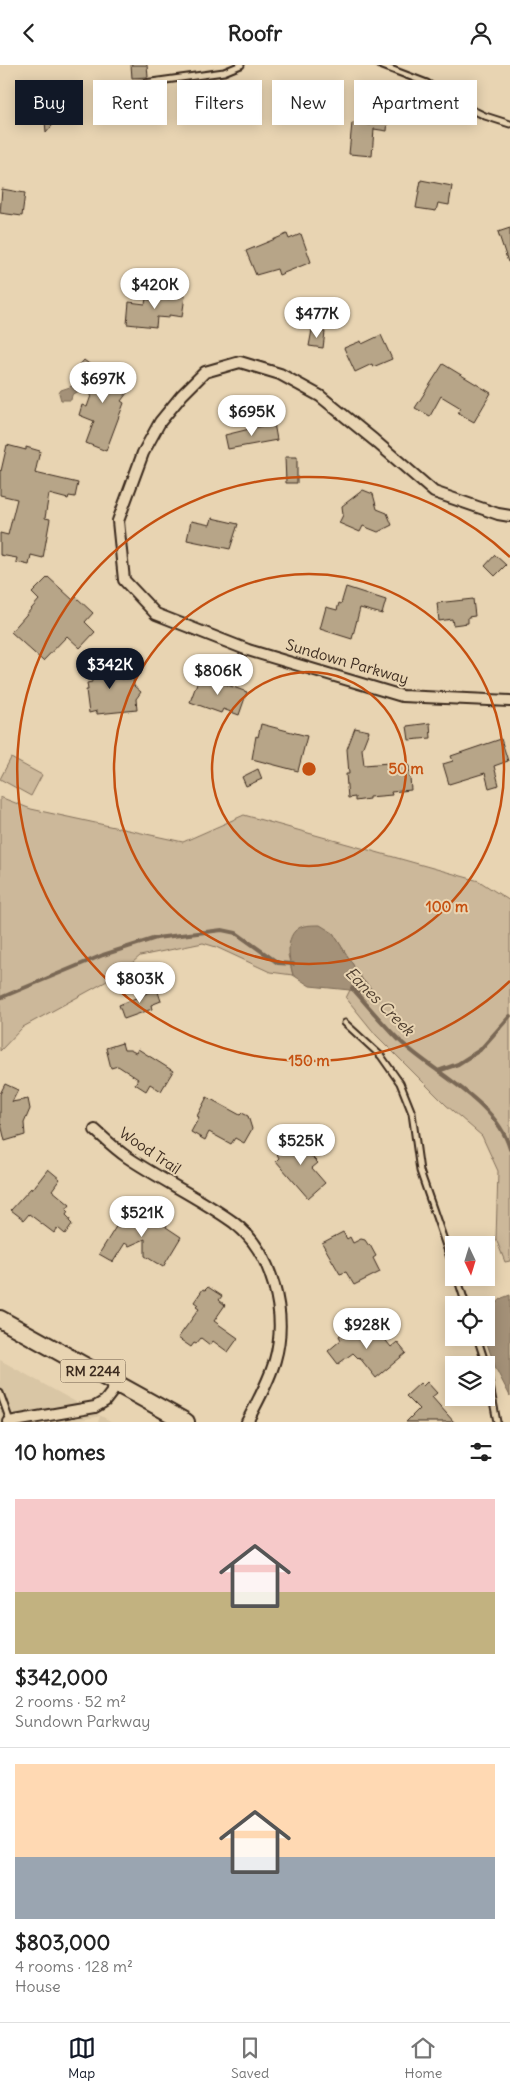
<!DOCTYPE html>
<meta charset="utf-8">
<style>
body{margin:0;font-family:Delius,sans-serif;background:#f2f2f2;color:#222;height:100vh;display:flex;flex-direction:column;font-size:19px;white-space:nowrap}
*{box-sizing:border-box;margin:0}
p{font-size:16px;color:#767676}
.icon{flex:none;width:28px;height:28px;fill:none;stroke:currentColor;stroke-width:2;stroke-linecap:round;stroke-linejoin:round}
.map{position:relative;height:1357px;overflow:hidden}
.side{display:flex;flex-direction:column;background:#fff;flex:1}
.side>*{flex:none}
.banner{position:absolute;left:15px;top:15px;width:480px;height:45px;display:flex;gap:10px}
.needle{width:32px;rotate:176deg}
.fabs{position:absolute;left:445px;top:1171px;display:grid;gap:10px}
.fabs a{display:grid;place-items:center;width:50px;height:50px;border-radius:0px;background:#fff;box-shadow:0 2px 12px #0003;font-size:25px}
.price{position:absolute;translate:-50% -42px;padding:0 11px;border-radius:18px;background:#fff;color:#222;font-size:16px;line-height:32px;filter:drop-shadow(0 1px 2px #0008)}
.price::after{content:'';position:absolute;left:50%;top:30px;width:15px;height:11px;margin-left:-8px;background:inherit;clip-path:polygon(0 0,100% 0,50% 100%)}
.price.selected{background:#111827;color:#fff}
ul{padding:0;list-style:none}
li{display:grid;align-content:center;gap:10px;height:265px;padding:0 15px}
li+li{border-top:1px solid #e0e0e0}
li span{display:grid;place-items:center;height:155px;border-radius:0px;color:#555}
li>.icon{margin-inline-start:auto}
span .icon{width:90px;height:90px;fill:#fffc;stroke-width:1}
li b{font-size:21px}
h2{display:flex;justify-content:space-between;align-items:center;height:60px;padding:0 15px;font-size:21px}
.chip{padding:0 18px;border-radius:0px;background:#fff;box-shadow:0 2px 12px #0003;font-size:18px;line-height:45px}
.chip.selected{background:#111827;color:#fff}
header{display:flex;justify-content:space-between;align-items:center;height:65px;padding:0 15px;background:#fff;font-size:22px;font-weight:700}
.tab-bar{display:flex;justify-content:space-around;align-items:center;height:70px;border-top:1px solid #e0e0e0;background:#fff;font-size:14px;color:#767676}
.tab-bar a{display:grid;justify-items:center;gap:2px}
.tab-bar .selected{color:#111827}
.map>svg:first-child{display:block}
.built{fill:#d9c6a5}
.green{fill:#ccb89a;stroke:#84715c}
.water{fill:#a49178;stroke:#7a6854}
.lines{fill:none;stroke-linecap:round;stroke-linejoin:round}
.stream{stroke:#7a6854;stroke-width:4}
.building{fill:#b7a588;stroke:#3b2a1e}
.service-casing{stroke:#3b2a1e;stroke-width:9}
.minor-casing{stroke:#3b2a1e;stroke-width:14}
.primary-casing{stroke:#3b2a1e;stroke-width:20}
.service{stroke:#e8d4b2;stroke-width:5}
.minor{stroke:#e8d4b2;stroke-width:10}
.primary{stroke:#e8d4b2;stroke-width:16}
.ring{fill:none;stroke:#c55010;stroke-width:2.5}
.labels{text-anchor:middle;stroke-width:4;stroke-linejoin:round;paint-order:stroke}
.shield{fill:#e8d4b2;stroke:#6f5d4a;stroke-width:1}
.shield-label{font-size:14px;font-weight:bold;fill:#3b2a1e}
.street-label{font-size:15px;fill:#3b2a1e;stroke:#e8d4b2}
.water-label{font-size:16px;font-style:italic;fill:#503f30;stroke:#e8d4b2}
.centre{fill:#c55010;stroke:#e8d4b2;stroke-width:2.5}
.ring-label{font-size:15px;text-anchor:middle;font-weight:bold;fill:#c55010;stroke:#e8d4b2;stroke-width:4;stroke-linejoin:round;paint-order:stroke}
</style>
<header><svg class="icon" aria-label="back" viewBox="0 0 24 24"><path d="M15 5l-7 7 7 7"/></svg>Roofr<svg class="icon" aria-label="person" viewBox="0 0 24 24"><circle cx="12" cy="8" r="4"/><path d="M4 21q1-7 8-7t8 7"/></svg></header>
<div class="map">
<svg width="510" height="1357" viewBox="0 0 510 1357">
<rect width="100%" height="100%" fill="#e8d4b2"/>
<filter id="ink" filterUnits="userSpaceOnUse"><feTurbulence type="fractalNoise" baseFrequency=".02" numOctaves="2"/><feDisplacementMap in="SourceGraphic" scale="10" xChannelSelector="R" yChannelSelector="G"/><feConvolveMatrix kernelMatrix="1 2 1 2 8 2 1 2 1" color-interpolation-filters="sRGB"/></filter>
<g filter="url(#ink)">
<path class="built" d="M 0,1295 L 112,1357 L 98,1357 L 100,1351 L 71,1357 L 0,1357 Z"/>
<path class="green" d="M 11,693 L 42,710 L 31,731 L 0,714 Z
M 0,732 L 31,744 L 183,777 L 244,750 L 479,816 L 510,836 L 510,1196 L 505,1197 L 496,1174 L 498,1106 L 482,1071 L 446,1040 L 376,970 L 346,933 L 350,925 L 380,934 L 362,914 L 333,868 L 288,890 L 293,910 L 270,907 L 216,882 L 203,878 L 140,891 L 118,910 L 23,962 L 0,986 Z"/>
<path class="water" d="M 79,314 L 84,316 L 86,322 L 72,330 L 71,335 L 61,335 L 59,328 L 61,325 L 70,322 Z
M 320,860 L 333,868 L 362,914 L 381,934 L 350,925 L 310,921 L 293,910 C 289,895 283,866 304,861 C 309,860 315,860 320,860 Z
M 510,1230 L 510,1331 L 496,1304 L 485,1273 L 486,1272 L 486,1248 L 502,1233 Z"/>
<g class="lines">
<path class="stream" d="M 352,923 C 368,941 383,959 399,975 C 433,1008 497,1036 510,1084
M 0,933 L 103,890 L 156,873 L 222,865 L 236,868 L 278,898 L 293,899
M 438,1006 L 458,999 L 480,985 L 510,951"/>
</g>
<path class="building" d="M 131,0 L 147,0 L 148,12 L 132,13 Z
M 63,25 L 76,35 L 59,58 L 56,56 L 46,68 L 45,56 L 32,45 L 43,31 L 53,38 Z
M 373,42 L 389,44 L 387,66 L 374,64 L 372,91 L 349,89 L 352,58 L 371,60 Z
M 421,115 L 452,121 L 449,140 L 438,138 L 436,146 L 416,143 Z
M 2,124 L 25,128 L 22,151 L 0,148 Z
M 510,163 L 510,197 L 508,197 L 498,167 Z
M 287,169 L 289,174 L 301,169 L 311,197 L 279,210 L 277,204 L 256,210 L 246,186 Z
M 169,229 L 185,231 L 182,252 L 169,250 L 169,253 L 157,252 L 156,262 L 127,259 L 129,237 L 145,239 L 146,234 L 156,236 L 156,232 L 169,234 Z
M 312,265 L 325,267 L 323,283 L 309,281 Z
M 381,270 L 392,294 L 373,302 L 372,299 L 355,307 L 344,283 L 361,276 L 362,279 Z
M 84,295 L 101,308 L 104,304 L 112,310 L 115,305 L 128,315 L 124,319 L 130,324 L 121,336 L 124,338 L 106,386 L 86,378 L 94,356 L 79,350 L 82,340 L 87,342 L 95,319 L 76,304 Z
M 443,299 L 491,328 L 474,357 L 458,348 L 461,343 L 441,331 L 430,351 L 415,343 Z
M 274,358 L 277,375 L 228,384 L 225,370 Z
M 7,380 L 26,385 L 26,382 L 40,386 L 35,408 L 78,418 L 75,432 L 69,431 L 68,434 L 49,429 L 45,453 L 50,454 L 43,493 L 31,490 L 29,500 L 16,497 L 17,493 L 0,490 L 0,468 L 8,470 L 17,434 L 0,430 L 0,405 L 1,406 Z
M 285,392 L 297,392 L 297,418 L 286,418 Z
M 363,425 L 373,429 L 377,444 L 387,448 L 392,460 L 378,467 L 363,461 L 360,467 L 339,458 L 343,450 L 342,441 Z
M 212,453 L 238,459 L 230,484 L 187,475 L 191,456 L 210,460 Z
M 495,490 L 506,500 L 495,511 L 485,501 Z
M 48,512 L 73,535 L 76,532 L 93,548 L 85,557 L 95,567 L 80,583 L 67,571 L 43,596 L 11,567 L 39,535 L 32,528 Z
M 346,522 L 386,535 L 382,549 L 360,543 L 352,574 L 320,564 L 326,542 L 337,545 L 339,538 L 341,539 Z
M 473,534 L 475,551 L 468,552 L 468,558 L 453,560 L 452,554 L 439,556 L 437,538 Z
M 107,591 L 109,609 L 121,608 L 121,614 L 133,612 L 134,621 L 141,627 L 136,634 L 137,645 L 97,649 L 97,646 L 89,648 L 86,625 L 88,625 L 87,618 L 92,617 L 89,594 Z
M 200,610 L 247,627 L 239,650 L 223,644 L 221,648 L 190,637 Z
M 430,658 L 431,673 L 409,675 L 407,661 Z
M 261,659 L 307,671 L 298,706 L 252,694 L 256,671 L 258,672 Z
M 355,663 L 369,666 L 362,684 L 364,700 L 389,698 L 390,702 L 409,700 L 411,725 L 391,727 L 392,730 L 369,732 L 369,734 L 355,736 L 355,732 L 348,733 L 346,709 L 349,709 L 347,684 Z
M 501,674 L 508,696 L 494,701 L 499,720 L 489,723 L 485,708 L 449,719 L 443,699 L 453,696 L 451,691 Z
M 258,704 L 262,714 L 246,721 L 242,712 Z
M 157,924 L 161,936 L 151,940 L 152,944 L 124,954 L 119,940 Z
M 122,978 L 124,985 L 130,985 L 136,988 L 138,984 L 173,1006 L 161,1026 L 150,1019 L 146,1026 L 135,1019 L 138,1014 L 118,1001 L 111,1003 L 106,983 Z
M 5,1019 L 18,1025 L 12,1037 L 28,1034 L 30,1044 L 24,1058 L 25,1070 L 5,1076 L 1,1059 L 0,1060 L 0,1029 Z
M 207,1032 L 240,1050 L 242,1048 L 248,1051 L 252,1064 L 244,1078 L 235,1073 L 231,1079 L 209,1067 L 205,1075 L 191,1067 L 199,1052 L 197,1051 Z
M 298,1069 L 314,1089 L 311,1091 L 318,1098 L 312,1103 L 325,1118 L 308,1133 L 276,1096 L 279,1093 L 277,1089 L 292,1082 L 288,1077 Z
M 48,1104 L 60,1114 L 52,1125 L 70,1140 L 66,1145 L 68,1147 L 66,1150 L 70,1154 L 69,1156 L 72,1159 L 65,1169 L 58,1163 L 54,1168 L 29,1149 L 24,1155 L 11,1145 L 31,1123 L 32,1125 Z
M 129,1145 L 143,1153 L 146,1148 L 153,1151 L 167,1160 L 166,1162 L 181,1172 L 163,1202 L 145,1191 L 145,1174 L 129,1181 L 125,1178 L 113,1197 L 99,1189 L 117,1160 L 119,1161 Z
M 343,1167 L 347,1174 L 350,1172 L 353,1178 L 361,1174 L 365,1175 L 369,1181 L 370,1180 L 376,1191 L 373,1193 L 380,1207 L 354,1220 L 346,1207 L 340,1209 L 322,1178 Z
M 208,1222 L 222,1231 L 219,1235 L 225,1240 L 214,1256 L 238,1273 L 228,1287 L 213,1276 L 210,1280 L 201,1273 L 196,1279 L 194,1278 L 191,1282 L 178,1273 L 199,1244 L 196,1242 L 198,1240 L 194,1237 L 203,1224 L 205,1225 Z
M 355,1257 L 369,1274 L 375,1269 L 380,1275 L 383,1272 L 391,1282 L 397,1277 L 406,1288 L 376,1313 L 359,1292 L 358,1293 L 353,1288 L 338,1299 L 328,1286 L 341,1275 L 339,1271 Z
M 427,1317 L 437,1328 L 432,1332 L 454,1357 L 406,1357 L 419,1344 L 406,1331 L 420,1318 L 423,1321 Z"/>
<g class="lines">
<defs>
<path id="service" d="M 380,0 L 427,18 L 456,37 L 485,51 L 510,59
M 137,19 L 224,7 L 241,0
M 345,958 L 381,991 L 400,1018 L 412,1048 L 420,1106 L 454,1204
M 457,1212 L 466,1240
M 477,1272 L 486,1300
M 486,1300 L 497,1357
M 0,1328 L 10,1356"/>
<path id="minor" d="M 510,451 L 498,449 L 434,427 L 374,375 L 320,331 L 280,309 L 240,297 L 205,307 L 182,330 L 160,357 L 143,388 L 118,456 L 124,515 L 156,549 L 248,585 L 402,631 L 510,636
M 95,1065 C 105,1074 115,1084 127,1092 C 161,1115 200,1133 233,1157 C 273,1187 288,1249 275,1295 C 269,1317 257,1337 247,1357
M 9,1357 L 95,1342 L 105,1336 L 118,1319"/>
<path id="primary" d="M 0,1254 L 186,1357"/>
</defs>
<use href="#service" class="service-casing"/>
<use href="#minor" class="minor-casing"/>
<use href="#primary" class="primary-casing"/>
<use href="#service" class="service"/>
<use href="#minor" class="minor"/>
<use href="#primary" class="primary"/>
</g>
</g>
<g class="ring">
<circle cx="309" cy="704" r="97"/>
<circle cx="309" cy="704" r="195"/>
<path d="M510 916A292 292 0 1 1 510 492"/>
</g>
<g class="labels">
<rect class="shield" x="60.5" y="1294.5" width="65" height="23" rx="4"/>
<g class="shield-label">
<text x="93" y="1311">RM 2244</text>
</g>
<g class="street-label">
<text transform="translate(347 597) rotate(16)" y="5">Sundown Parkway</text>
<text transform="translate(150 1086) rotate(34)" y="5">Wood Trail</text>
</g>
<g class="water-label">
<text transform="translate(380 936) rotate(45)" y="6">Eanes Creek</text>
</g>
</g>
<circle cx="309" cy="704" r="8" class="centre"/>
<g class="ring-label">
<text x="406" y="709">50 m</text>
<text x="447" y="847">100 m</text>
<text x="309" y="1001">150 m</text>
</g>
</svg>
<div class="fabs">
<a><svg class="needle" viewBox="-14 -14 28 28"><path d="M0-13l5 13h-10z" fill="#e53935"/><path d="M0 13l5-13h-10z" fill="#767676"/></svg></a>
<a><svg class="icon" aria-label="locate" viewBox="0 0 24 24"><circle cx="12" cy="12" r="6"/><path d="M12 2v4M12 18v4M2 12h4M18 12h4"/></svg></a>
<a><svg class="icon" aria-label="layers" viewBox="0 0 24 24"><path d="M12 4l9 5-9 5-9-5zM3 14l9 5 9-5"/></svg></a>
</div>
<b class="price" style="left:155px;top:245px">$420K</b>
<b class="price" style="left:317px;top:274px">$477K</b>
<b class="price" style="left:103px;top:339px">$697K</b>
<b class="price" style="left:252px;top:372px">$695K</b>
<b class="price selected" style="left:110px;top:625px">$342K</b>
<b class="price" style="left:218px;top:631px">$806K</b>
<b class="price" style="left:140px;top:939px">$803K</b>
<b class="price" style="left:301px;top:1101px">$525K</b>
<b class="price" style="left:142px;top:1173px">$521K</b>
<b class="price" style="left:367px;top:1285px">$928K</b>
<div class="banner">
<a class="chip selected">Buy</a>
<a class="chip">Rent</a>
<a class="chip">Filters</a>
<a class="chip">New</a>
<a class="chip">Apartment</a>
</div>
</div>
<section class="side">
<h2>10 homes<svg class="icon" aria-label="filters" viewBox="0 0 24 24"><path d="M4 7h16M4 17h16"/><circle cx="9" cy="7" r="2"/><circle cx="15" cy="17" r="2"/></svg></h2>
<ul>
<li><span style="background:linear-gradient(#f6c9c9 60%,#c2b280 0)"><svg class="icon" aria-label="home" viewBox="0 0 24 24"><path d="M3 11l9-7 9 7M6 9v11h12V9"/></svg></span><div><b>$342,000</b><p>2 rooms · 52 m²</p><p>Sundown Parkway</p></div></li>
<li><span style="background:linear-gradient(#ffd9b3 60%,#9aa5b1 0)"><svg class="icon" aria-label="home" viewBox="0 0 24 24"><path d="M3 11l9-7 9 7M6 9v11h12V9"/></svg></span><div><b>$803,000</b><p>4 rooms · 128 m²</p><p>House</p></div></li>
</ul>
</section>
<nav class="tab-bar">
<a class="selected"><svg class="icon" aria-label="map" viewBox="0 0 24 24"><path d="M3 6l6-2 6 2 6-2v14l-6 2-6-2-6 2zM9 4v14M15 6v14"/></svg>Map</a>
<a><svg class="icon" aria-label="saved" viewBox="0 0 24 24"><path d="M7 4h10v16l-5-4-5 4z"/></svg>Saved</a>
<a><svg class="icon" aria-label="home" viewBox="0 0 24 24"><path d="M3 11l9-7 9 7M6 9v11h12V9"/></svg>Home</a>
</nav>
